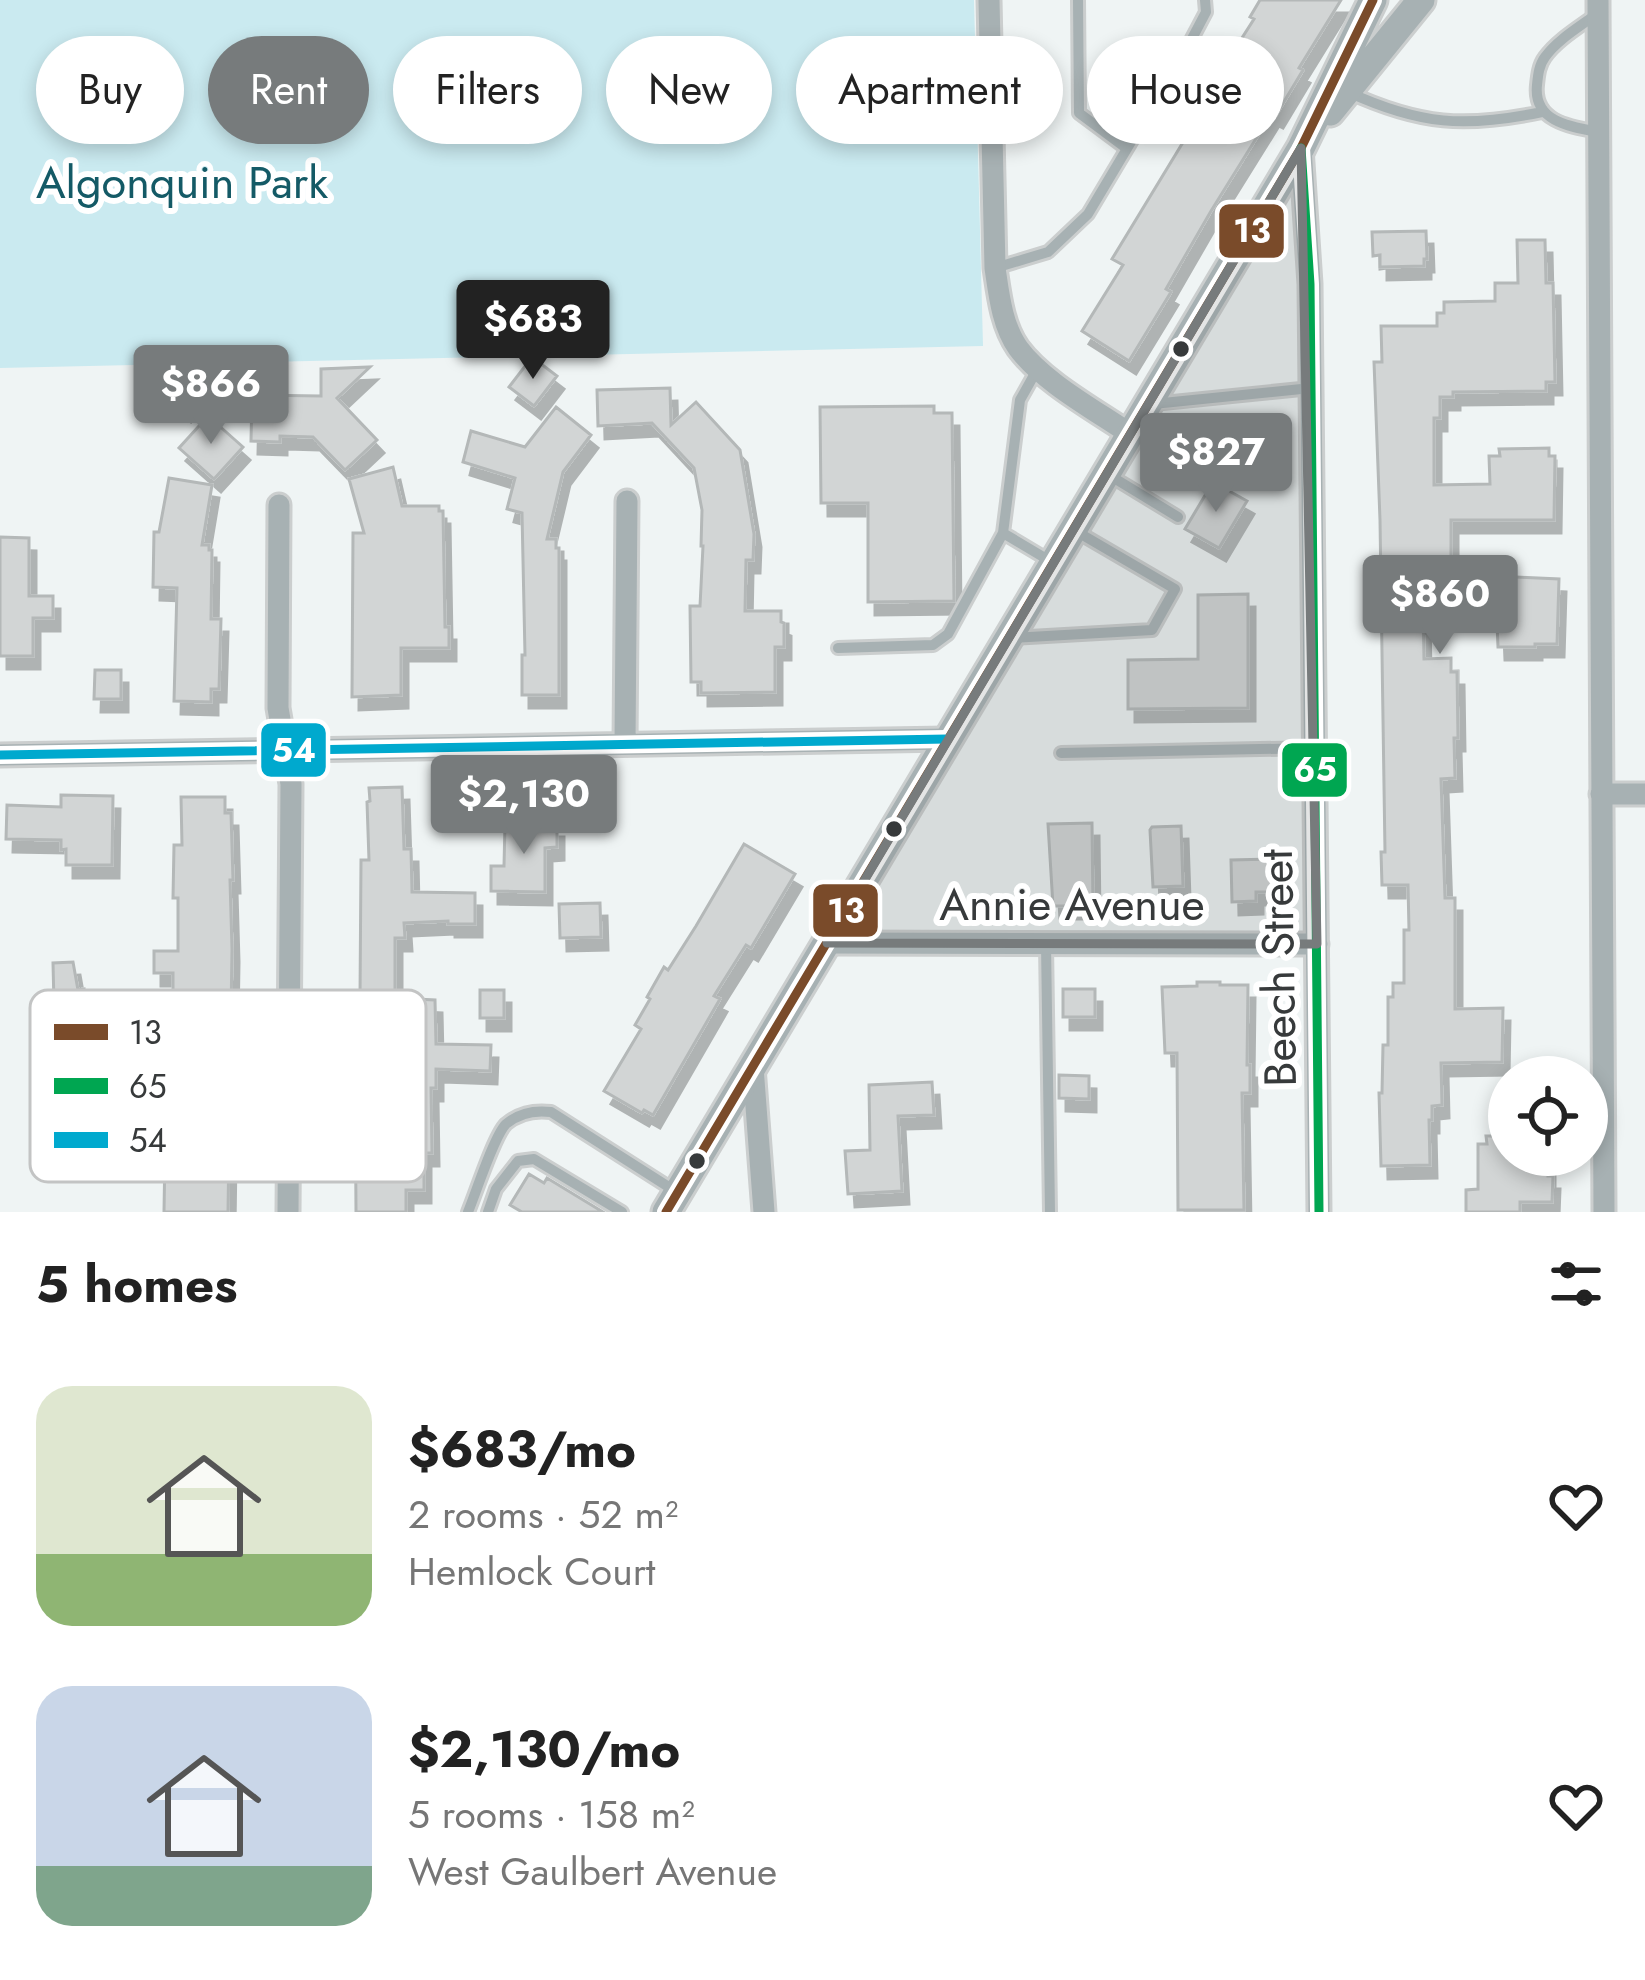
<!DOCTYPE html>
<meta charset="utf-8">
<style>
body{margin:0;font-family:Jost,sans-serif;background:#f6f6f6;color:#222;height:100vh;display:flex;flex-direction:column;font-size:45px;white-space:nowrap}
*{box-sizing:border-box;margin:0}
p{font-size:39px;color:#767676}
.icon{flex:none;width:66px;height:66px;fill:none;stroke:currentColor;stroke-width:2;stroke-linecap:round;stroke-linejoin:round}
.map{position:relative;height:1212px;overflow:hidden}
.drawer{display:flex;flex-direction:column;background:#fff;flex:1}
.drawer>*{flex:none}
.top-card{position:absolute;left:36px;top:36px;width:1575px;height:108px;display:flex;gap:24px}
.buttons{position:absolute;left:1488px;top:1056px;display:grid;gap:24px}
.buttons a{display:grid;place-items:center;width:120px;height:120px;border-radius:50%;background:#fff;box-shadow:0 6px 18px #0003;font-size:60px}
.price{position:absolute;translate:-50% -102px;padding:0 27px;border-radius:12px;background:#777b7c;color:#fff;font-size:39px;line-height:78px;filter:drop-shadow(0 3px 6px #0008)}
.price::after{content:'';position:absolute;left:50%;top:72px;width:36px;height:27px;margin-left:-18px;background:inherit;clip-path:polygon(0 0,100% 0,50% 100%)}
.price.active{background:#222;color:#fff}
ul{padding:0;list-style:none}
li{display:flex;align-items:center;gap:36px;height:300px;padding:0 36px}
li span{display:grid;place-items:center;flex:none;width:336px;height:240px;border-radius:36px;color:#555}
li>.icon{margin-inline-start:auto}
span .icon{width:144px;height:144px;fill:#fffc;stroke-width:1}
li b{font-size:51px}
h2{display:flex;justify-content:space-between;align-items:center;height:144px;padding:0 36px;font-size:51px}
.tag{padding:0 42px;border-radius:54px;background:#fff;box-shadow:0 6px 18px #0003;font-size:42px;line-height:108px}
.tag.active{background:#777b7c;color:#fff}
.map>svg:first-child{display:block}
.green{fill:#caeaf0}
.building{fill:#d2d5d5;stroke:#b4b8b8;stroke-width:3;filter:url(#shadow)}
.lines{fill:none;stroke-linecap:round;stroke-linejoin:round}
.service-casing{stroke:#cbcece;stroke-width:16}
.minor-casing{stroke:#cbcece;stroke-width:27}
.tertiary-casing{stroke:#cbcece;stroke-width:33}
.service{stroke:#a7b1b3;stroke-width:10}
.minor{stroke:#a7b1b3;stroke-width:21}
.tertiary{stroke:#a7b1b3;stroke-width:27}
.bus-1-casing{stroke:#fff;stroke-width:18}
.bus-2-casing{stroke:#fff;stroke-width:18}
.bus-3-casing{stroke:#fff;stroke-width:18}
.bus-1{stroke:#7a4b2a;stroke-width:9}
.bus-2{stroke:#00a651;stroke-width:9}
.bus-3{stroke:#00a9ce;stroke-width:9}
.marked{fill:#777b7c;fill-opacity:0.2;stroke:#777b7c;stroke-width:9;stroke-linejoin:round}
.bus-dot{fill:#373a3b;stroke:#fff;stroke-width:4.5}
.labels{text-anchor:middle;stroke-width:12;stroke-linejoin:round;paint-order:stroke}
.park-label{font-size:45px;fill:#145a66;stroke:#fff}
.street-label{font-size:45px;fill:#373a3b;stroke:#fff}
.key{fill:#fff;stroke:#c3c4c4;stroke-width:3}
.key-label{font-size:33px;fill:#373a3b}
.line-badge{stroke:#fff;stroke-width:4.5}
.badge-label{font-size:33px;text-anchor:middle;font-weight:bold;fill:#fff}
</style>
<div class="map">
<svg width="1645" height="1212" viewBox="0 0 1645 1212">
<defs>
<filter id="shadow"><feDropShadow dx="7" dy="13" stdDeviation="0" flood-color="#0004"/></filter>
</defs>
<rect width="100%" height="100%" fill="#eff4f4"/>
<path class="green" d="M 0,0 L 974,0 L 983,346 L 0,368 Z"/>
<path class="building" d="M 1260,0 L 1341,0 L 1299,68 L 1303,70 L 1276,115 L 1272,113 L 1211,211 L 1166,289 L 1171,292 L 1129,361 L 1082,331 L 1123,265 L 1112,259 L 1230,65 L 1226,63 L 1254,19 L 1250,17 Z
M 1426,231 L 1427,259 L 1424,259 L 1424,266 L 1380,267 L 1380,255 L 1373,256 L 1372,232 Z
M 1517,240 L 1545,240 L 1546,283 L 1553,283 L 1555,382 L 1546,382 L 1546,391 L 1453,392 L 1453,397 L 1440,397 L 1440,418 L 1434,418 L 1434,485 L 1490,484 L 1489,456 L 1500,456 L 1499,449 L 1549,448 L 1549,456 L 1555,456 L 1554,520 L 1451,520 L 1451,570 L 1426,570 L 1427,609 L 1423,609 L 1424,659 L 1451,658 L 1451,672 L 1457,672 L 1458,738 L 1454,738 L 1455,778 L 1441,779 L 1445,898 L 1455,898 L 1455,1009 L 1503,1008 L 1502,1062 L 1441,1063 L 1442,1105 L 1432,1106 L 1432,1120 L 1429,1120 L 1430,1165 L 1381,1166 L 1379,1093 L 1382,1093 L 1383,1045 L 1388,1045 L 1388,997 L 1393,997 L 1393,983 L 1404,983 L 1404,930 L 1409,930 L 1408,885 L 1382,885 L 1381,852 L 1385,852 L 1380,520 L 1374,362 L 1382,362 L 1381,326 L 1437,326 L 1437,313 L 1444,313 L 1444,302 L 1495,301 L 1495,283 L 1518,283 Z
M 532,357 L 557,376 L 534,406 L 509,387 Z
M 181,364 L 205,384 L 184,409 L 160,389 Z
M 370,367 L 337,398 L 377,440 L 345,470 L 313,437 L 280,436 L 280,442 L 251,441 L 252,395 L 321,396 L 321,369 Z
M 670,388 L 671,425 L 696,402 L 740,450 L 754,534 L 753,560 L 746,560 L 745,611 L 781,611 L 781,622 L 784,623 L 784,647 L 775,647 L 775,692 L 701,693 L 701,682 L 691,682 L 690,606 L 700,606 L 703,546 L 701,546 L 702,510 L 694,468 L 652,423 L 598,426 L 597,390 Z
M 934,406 L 934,413 L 952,413 L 954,601 L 868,602 L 868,503 L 821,503 L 820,407 Z
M 556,407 L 591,435 L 563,472 L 547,539 L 556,539 L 556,548 L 559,548 L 559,695 L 522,695 L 522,655 L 525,655 L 522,513 L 507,509 L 515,478 L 463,462 L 471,431 L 525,447 Z
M 208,416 L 243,447 L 214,479 L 179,448 Z
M 393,467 L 402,506 L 439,506 L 439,511 L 443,511 L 445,627 L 449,627 L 449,648 L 401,648 L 401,695 L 352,697 L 353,533 L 364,533 L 349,479 Z
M 169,478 L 212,485 L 202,545 L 209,545 L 209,550 L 212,550 L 211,619 L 221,619 L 219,689 L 211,689 L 211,702 L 174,701 L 177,588 L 153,587 L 154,532 L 159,532 Z
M 1213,482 L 1247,501 L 1219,548 L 1185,529 Z
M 0,537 L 29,538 L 29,596 L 53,596 L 53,618 L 33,618 L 33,656 L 0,656 Z
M 1495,576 L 1559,579 L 1557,644 L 1535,644 L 1535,647 L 1498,647 Z
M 1248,594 L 1248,708 L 1128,709 L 1128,660 L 1198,659 L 1198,595 Z
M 95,670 L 121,670 L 121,699 L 94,699 Z
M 402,787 L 404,849 L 411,849 L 412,892 L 475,893 L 475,924 L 448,924 L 448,921 L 404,923 L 405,938 L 395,938 L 395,998 L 435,1000 L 436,1044 L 491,1045 L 490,1071 L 436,1069 L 436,1088 L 431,1088 L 432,1153 L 424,1153 L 424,1190 L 406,1190 L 406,1212 L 356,1212 L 355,1058 L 357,998 L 360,998 L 361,860 L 369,860 L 367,802 L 370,801 L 369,788 Z
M 61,795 L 113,796 L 112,865 L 66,865 L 66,849 L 61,850 L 61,840 L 6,839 L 7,805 L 61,807 Z
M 181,797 L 225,797 L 225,813 L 231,813 L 233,880 L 230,880 L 232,949 L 228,1212 L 164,1212 L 165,1151 L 152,1151 L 152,1065 L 178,1063 L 178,1018 L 173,1018 L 173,973 L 154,973 L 154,951 L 178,951 L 178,898 L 173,898 L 174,845 L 182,845 Z
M 511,819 L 540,819 L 540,824 L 557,824 L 557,847 L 545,848 L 545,892 L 491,891 L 491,866 L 504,866 L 505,824 L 511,824 Z
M 1092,823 L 1093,906 L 1053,906 L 1048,824 Z
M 1181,826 L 1183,886 L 1153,887 L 1150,830 L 1152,827 Z
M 744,844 L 795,874 L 751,948 L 746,945 L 714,996 L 720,999 L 653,1115 L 644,1110 L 642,1113 L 604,1091 L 641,1029 L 635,1025 L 650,999 L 647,997 L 664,967 L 668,970 L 696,926 Z
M 1273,859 L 1274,892 L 1256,892 L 1256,901 L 1232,902 L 1231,860 Z
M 600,903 L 601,937 L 560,938 L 559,904 Z
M 73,962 L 78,990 L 84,989 L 84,1016 L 75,1017 L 76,1046 L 55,1046 L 53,963 Z
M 1197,982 L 1220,982 L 1220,985 L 1248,985 L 1247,1065 L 1250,1065 L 1250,1093 L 1242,1093 L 1244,1210 L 1178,1210 L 1177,1053 L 1165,1053 L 1162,987 L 1197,986 Z
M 1063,989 L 1095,989 L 1095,1017 L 1063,1017 Z
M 480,990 L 504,990 L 504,1018 L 480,1018 Z
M 1059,1075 L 1089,1076 L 1089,1099 L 1059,1098 Z
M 932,1082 L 934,1115 L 898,1116 L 902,1191 L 848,1194 L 845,1151 L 870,1150 L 869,1085 Z
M 1486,1136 L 1509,1136 L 1509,1155 L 1548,1155 L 1548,1176 L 1553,1176 L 1552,1202 L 1520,1202 L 1520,1212 L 1466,1212 L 1466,1190 L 1478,1189 L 1478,1144 L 1487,1144 Z
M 529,1174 L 544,1183 L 547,1178 L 603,1212 L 522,1212 L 510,1205 Z"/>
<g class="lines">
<defs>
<path id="service" d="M 1078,0 L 1079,113 L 1126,148
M 1598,13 C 1581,26 1558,39 1545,57 C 1539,65 1538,75 1537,85 C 1533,122 1571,127 1599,132
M 1348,92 C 1420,125 1465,128 1542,112
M 995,268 L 1048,252 L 1088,214 L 1187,48 L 1206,12 L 1205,0
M 1153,404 L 1311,388
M 1109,475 L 1178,517
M 1003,533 L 1020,400 L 1038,368
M 1010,638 L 1152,630 L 1175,589 L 1074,530
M 838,648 L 933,645 L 948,634 L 1003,533 L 1050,561
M 1061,753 L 1315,748
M 1046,944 L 1050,1212
M 468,1212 C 476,1193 494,1136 506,1124 C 519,1113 535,1110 551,1112 L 675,1191
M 488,1212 L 496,1189 L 518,1161 L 534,1159 L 622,1212"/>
<path id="minor" d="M 989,0 L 995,268 C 999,295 1002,325 1018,348 C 1043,382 1095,410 1130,434
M 1598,0 L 1604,1212
M 1301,148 L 1310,284 L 1319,1212
M 279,505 L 278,708 L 291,784 L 288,1212
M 625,743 L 627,501
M 0,755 L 947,739
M 1601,794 L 1645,794
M 827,943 L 1317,944
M 753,1067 L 764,1212"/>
<path id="tertiary" d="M 1330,112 L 1421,0
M 666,1212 L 1301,148 L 1373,0"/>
</defs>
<use href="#service" class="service-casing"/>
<use href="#minor" class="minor-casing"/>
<use href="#tertiary" class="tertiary-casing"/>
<use href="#service" class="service"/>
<use href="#minor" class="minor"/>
<use href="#tertiary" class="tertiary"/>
<defs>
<path id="bus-1" d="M 666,1212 L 1301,148 L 1373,0"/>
<path id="bus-2" d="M 1301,148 L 1310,284 L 1319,1212"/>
<path id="bus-3" d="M 0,755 L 947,739"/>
</defs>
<use href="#bus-1" class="bus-1-casing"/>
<use href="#bus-2" class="bus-2-casing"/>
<use href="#bus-3" class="bus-3-casing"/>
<use href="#bus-1" class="bus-1"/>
<use href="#bus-2" class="bus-2"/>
<use href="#bus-3" class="bus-3"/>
</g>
<path class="marked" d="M 1301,148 L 1317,944 L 827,943 Z"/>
<g class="bus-dot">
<circle cx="1181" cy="349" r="10"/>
<circle cx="894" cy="829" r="10"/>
<circle cx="697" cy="1161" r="10"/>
</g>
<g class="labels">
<g class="park-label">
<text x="182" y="198">Algonquin Park</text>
</g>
<g class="street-label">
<text x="1072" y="920">Annie Avenue</text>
<text transform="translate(1278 968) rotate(-91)" y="16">Beech Street</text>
</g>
</g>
<rect x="30" y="990" width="396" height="192" rx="18" class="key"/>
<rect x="54" y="1024" width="54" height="16" fill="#7a4b2a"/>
<rect x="54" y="1078" width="54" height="16" fill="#00a651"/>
<rect x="54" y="1132" width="54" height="16" fill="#00a9ce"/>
<g class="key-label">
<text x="129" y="1044">13</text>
<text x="129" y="1098">65</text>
<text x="129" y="1152">54</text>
</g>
<g class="line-badge">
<rect x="1217" y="202" width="69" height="58" rx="12" fill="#7a4b2a"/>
<rect x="259" y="721" width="69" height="58" rx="12" fill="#00a9ce"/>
<rect x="1280" y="741" width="69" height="58" rx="12" fill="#00a651"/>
<rect x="811" y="882" width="69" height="57" rx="12" fill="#7a4b2a"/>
</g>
<g class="badge-label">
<text x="1252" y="242">13</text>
<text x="294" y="762">54</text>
<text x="1315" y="781">65</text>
<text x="846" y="922">13</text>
</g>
</svg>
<div class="buttons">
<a><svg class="icon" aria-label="locate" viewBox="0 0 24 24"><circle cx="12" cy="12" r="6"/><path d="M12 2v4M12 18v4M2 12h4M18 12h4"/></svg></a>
</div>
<b class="price active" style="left:533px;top:382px">$683</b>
<b class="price" style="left:211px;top:447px">$866</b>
<b class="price" style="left:1216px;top:515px">$827</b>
<b class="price" style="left:1440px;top:657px">$860</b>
<b class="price" style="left:524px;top:857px">$2,130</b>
<div class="top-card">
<a class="tag">Buy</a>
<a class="tag active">Rent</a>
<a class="tag">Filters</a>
<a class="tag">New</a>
<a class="tag">Apartment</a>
<a class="tag">House</a>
</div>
</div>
<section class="drawer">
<h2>5 homes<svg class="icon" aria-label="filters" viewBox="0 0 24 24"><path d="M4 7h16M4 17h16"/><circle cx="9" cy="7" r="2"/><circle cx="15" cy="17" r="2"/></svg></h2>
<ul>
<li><span style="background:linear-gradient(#dfe7d0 70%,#8fb573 0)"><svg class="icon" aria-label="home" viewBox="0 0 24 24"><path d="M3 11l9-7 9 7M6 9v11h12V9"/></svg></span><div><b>$683/mo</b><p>2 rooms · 52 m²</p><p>Hemlock Court</p></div><svg class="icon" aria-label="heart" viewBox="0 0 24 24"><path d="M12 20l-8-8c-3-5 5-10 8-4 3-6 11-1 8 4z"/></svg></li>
<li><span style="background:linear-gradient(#c9d6e8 75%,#7fa58c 0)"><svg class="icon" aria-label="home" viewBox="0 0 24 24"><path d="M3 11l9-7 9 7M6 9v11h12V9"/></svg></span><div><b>$2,130/mo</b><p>5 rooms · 158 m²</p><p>West Gaulbert Avenue</p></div><svg class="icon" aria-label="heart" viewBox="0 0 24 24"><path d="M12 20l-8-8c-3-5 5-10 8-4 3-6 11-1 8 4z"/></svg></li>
</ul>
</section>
